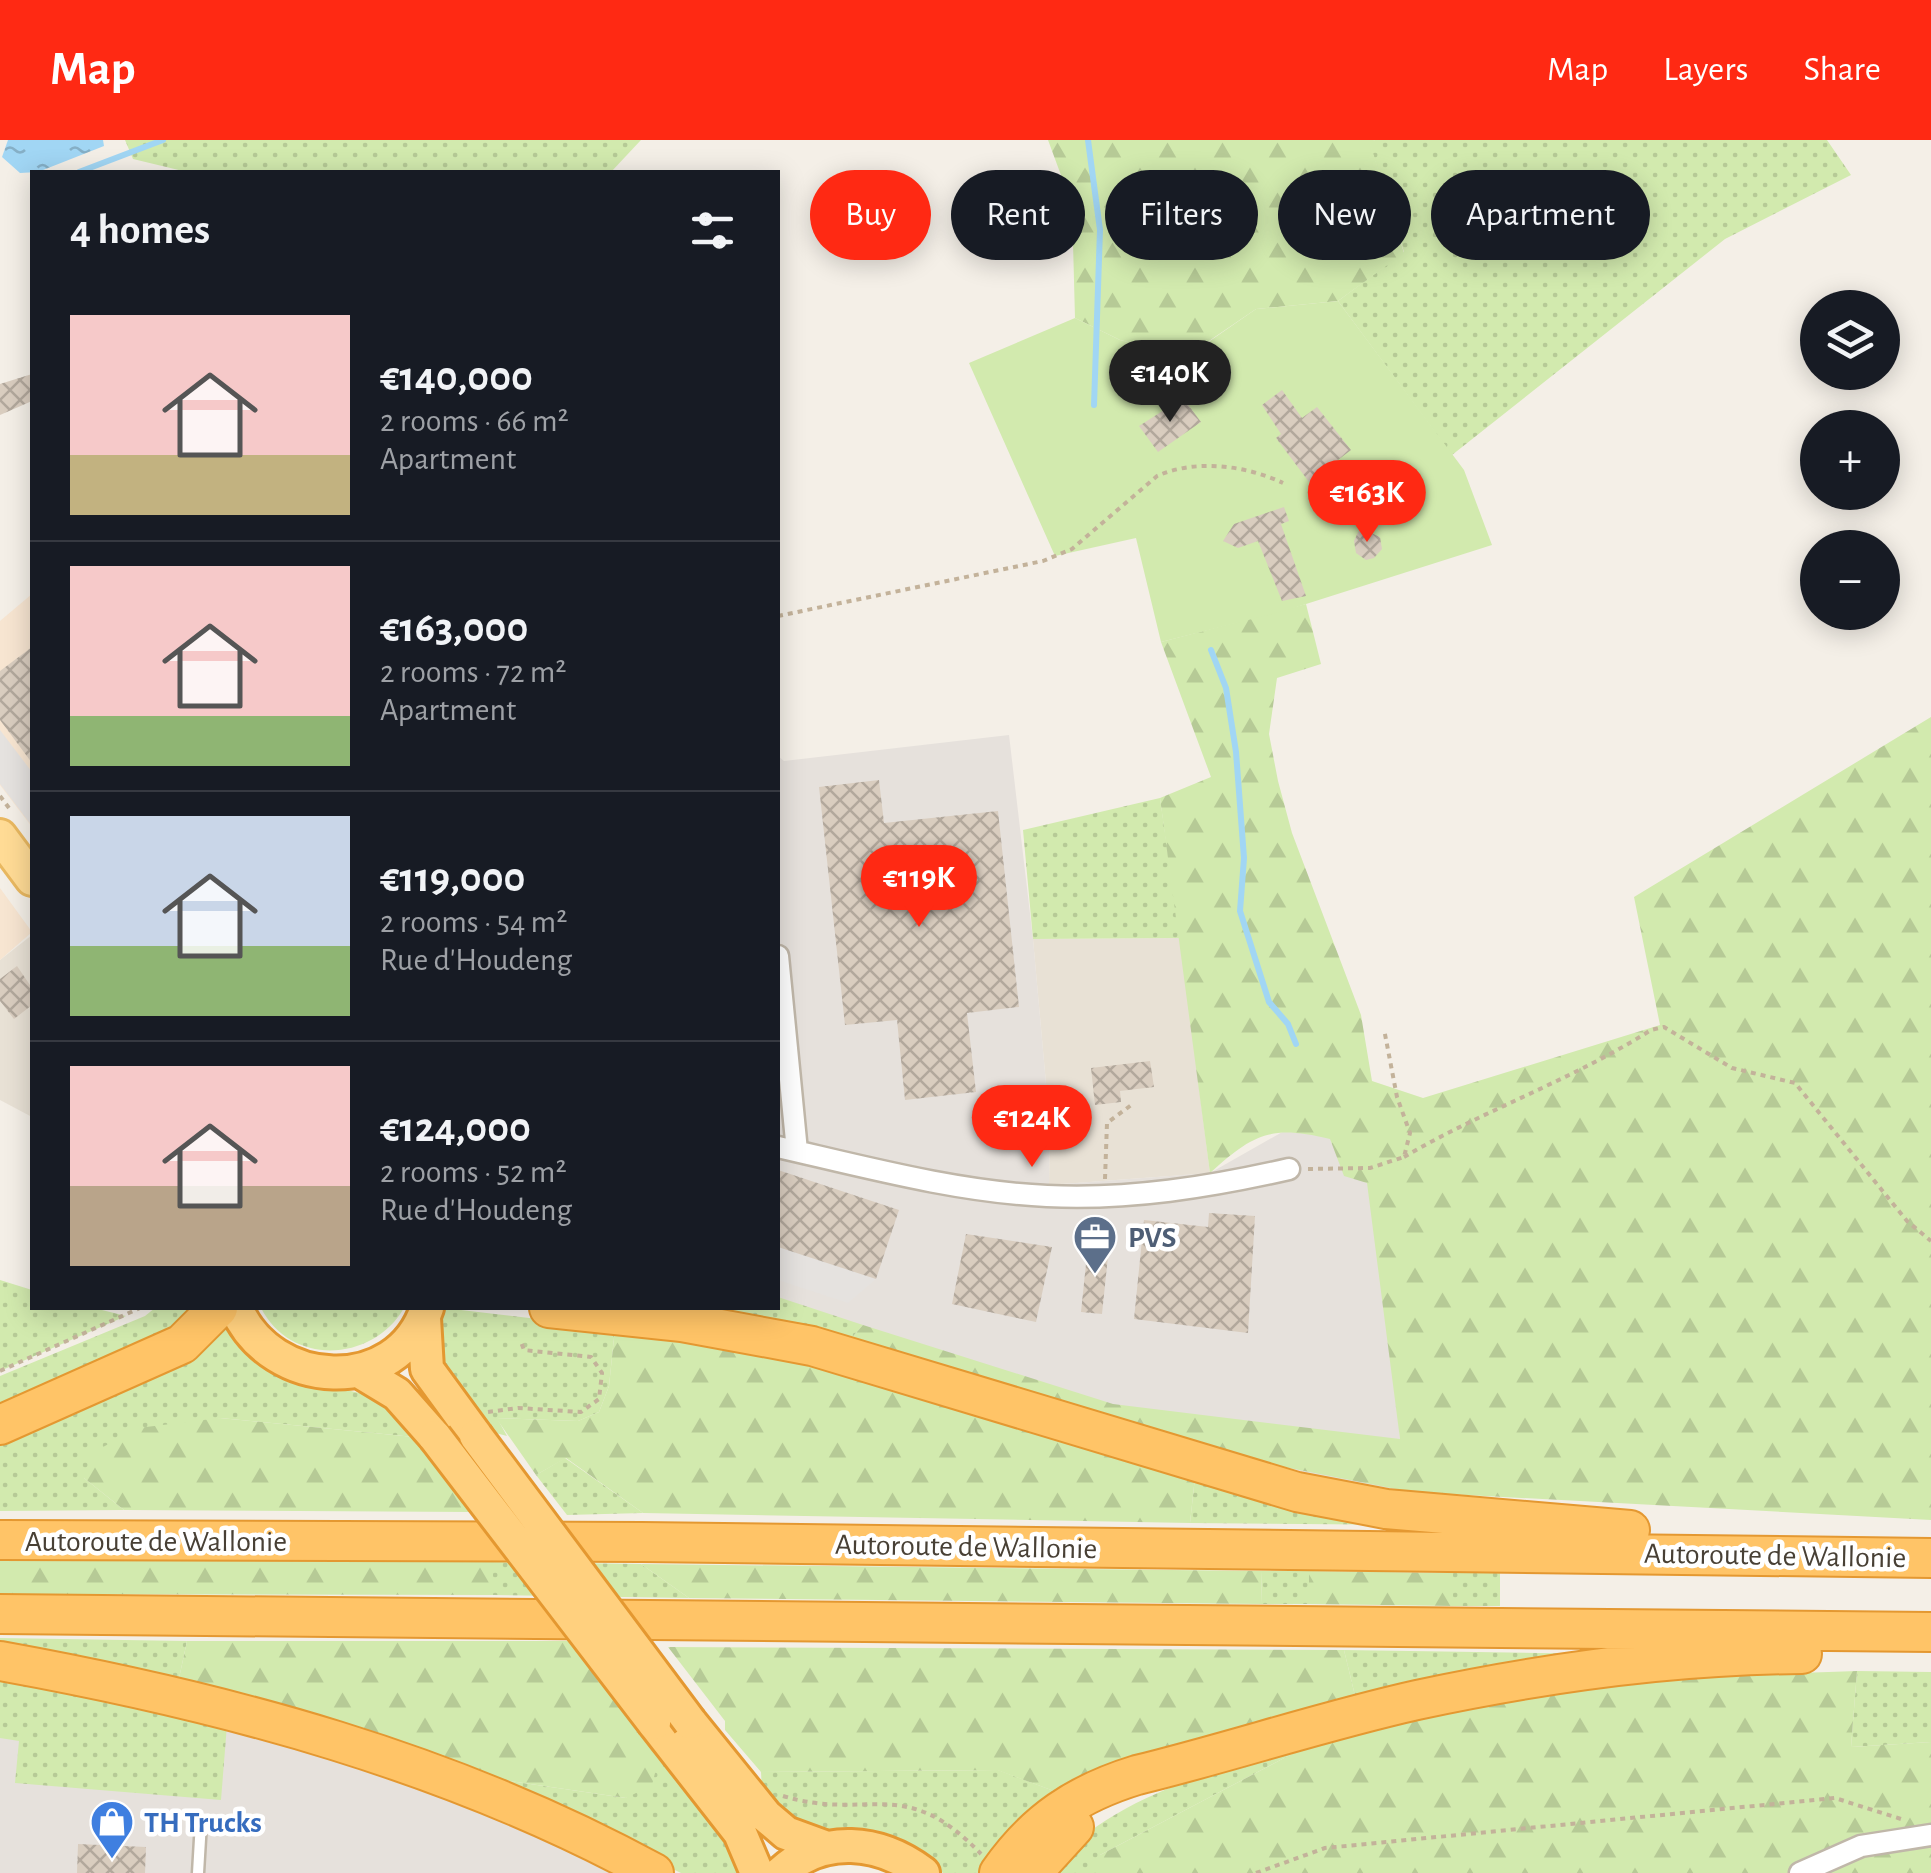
<!DOCTYPE html>
<meta charset="utf-8">
<style>
body{margin:0;font-family:"Alegreya Sans",sans-serif;background:#242831;color:#f1f3f6;height:100vh;display:flex;flex-direction:column;font-size:38px;white-space:nowrap}
*{box-sizing:border-box;margin:0}
p{font-size:32px;color:#9ea1a6}
.icon{flex:none;width:55px;height:55px;fill:none;stroke:currentColor;stroke-width:2;stroke-linecap:round;stroke-linejoin:round}
.map{position:relative;flex:1;overflow:hidden}
.details{position:absolute;left:30px;top:30px;width:750px;height:1140px;display:flex;flex-direction:column;background:#171b24;border-radius:0px;box-shadow:0 5px 25px #0003}
.details>*{flex:none}
.hud{position:absolute;left:810px;top:30px;width:950px;height:90px;display:flex;gap:20px}
.controls{position:absolute;left:1800px;top:150px;display:grid;gap:20px}
.controls a{display:grid;place-items:center;width:100px;height:100px;border-radius:50%;background:#171b24;box-shadow:0 5px 25px #0003;font-size:50px}
.price{position:absolute;translate:-50% -85px;padding:0 22px;border-radius:35px;background:#ff2913;color:#fff;font-size:32px;line-height:65px;filter:drop-shadow(0 2px 5px #0008)}
.price::after{content:'';position:absolute;left:50%;top:60px;width:30px;height:22px;margin-left:-15px;background:inherit;clip-path:polygon(0 0,100% 0,50% 100%)}
.price.active{background:#222;color:#fff}
ul{padding:0;list-style:none}
li{display:flex;align-items:center;gap:30px;height:250px;padding:0 40px}
li+li{border-top:2px solid #363941}
li span{display:grid;place-items:center;flex:none;width:280px;height:200px;border-radius:0px;color:#555}
li>.icon{margin-inline-start:auto}
span .icon{width:120px;height:120px;fill:#fffc;stroke-width:1}
li b{font-size:42px}
h2{display:flex;justify-content:space-between;align-items:center;height:120px;padding:0 40px;font-size:42px}
.pill{padding:0 35px;border-radius:45px;background:#171b24;box-shadow:0 5px 25px #0003;font-size:35px;line-height:90px}
.pill.active{background:#ff2913;color:#fff}
header{display:flex;align-items:center;gap:60px;box-sizing:border-box;height:140px;padding:0 50px;background:#ff2913;color:#fff}
header strong{font-size:48px}
nav{display:flex;gap:55px;margin-inline-start:auto;font-size:35px}
.map>svg:first-child{display:block}
.residential{fill:#e8e1d5}
.commercial{fill:#f7e5d1}
.industrial{fill:#e6e1dc}
.grass{fill:url(#grass-dots)}
.forest{fill:url(#forest-firs)}
.park{fill:#d2eaae}
.parking{fill:#e5e2df}
.water{fill:url(#water-ripples)}
.lines{fill:none;stroke-linecap:round;stroke-linejoin:round}
.stream{stroke:#a1d6f4;stroke-width:6}
.building{fill:url(#building-cross-hatch)}
.service-casing{stroke:#c0b7a9;stroke-width:15}
.minor-casing{stroke:#c0b7a9;stroke-width:25}
.primary-casing{stroke:#e9b860;stroke-width:38}
.trunk-casing{stroke:#e49831;stroke-width:38}
.motorway-casing{stroke:#e49831;stroke-width:42}
.path{stroke:#c3b29a;stroke-width:4;stroke-dasharray:5 5;stroke-linecap:butt}
.service{stroke:#fff;stroke-width:10}
.minor{stroke:#fff;stroke-width:20}
.primary{stroke:#ffdb95;stroke-width:32}
.trunk{stroke:#ffd07e;stroke-width:32}
.motorway{stroke:#ffc467;stroke-width:38}
.trunk-bridge-casing{stroke:#e49831;stroke-width:38;stroke-linecap:butt}
.trunk-bridge{stroke:#ffd07e;stroke-width:32}
.labels{text-anchor:middle;stroke-width:9;stroke-linejoin:round;paint-order:stroke}
.service-label{font-size:30px;font-weight:bold;fill:#4e5e75;stroke:#fff;text-anchor:start}
.street-label{font-size:30px;fill:#484035;stroke:#fff}
.shop-label{font-size:30px;font-weight:bold;fill:#366cbe;stroke:#fff;text-anchor:start}
</style>
<header>
<strong>Map</strong>
<nav><a>Map</a><a>Layers</a><a>Share</a></nav>
</header>
<div class="map">
<svg width="1931" height="1733" viewBox="0 0 1931 1733">
<defs>
<pattern id="grass-dots" width="8" height="8" patternUnits="userSpaceOnUse" patternTransform="scale(2.5)"><rect width="8" height="8" fill="#d2eaae"/><path d="M2 2h.1M6 6h.1" fill="none" stroke="#b6ca96" stroke-width="1.8" stroke-linecap="round"/></pattern>
<pattern id="forest-firs" width="22" height="20" patternUnits="userSpaceOnUse" patternTransform="scale(2.5)"><rect width="22" height="20" fill="#d2eaae"/><path d="M5 1l3.5 6h-7zM16 11l3.5 6h-7z" fill="#b6ca96"/></pattern>
<pattern id="water-ripples" width="26" height="14" patternUnits="userSpaceOnUse" patternTransform="scale(2.5)"><rect width="26" height="14" fill="#a1d6f4"/><path d="M2 4q2-2 4 0t4 0M15 11q2-2 4 0t4 0" fill="none" stroke="#85afc6"/></pattern>
<pattern id="building-cross-hatch" width="8" height="8" patternUnits="userSpaceOnUse" patternTransform="scale(2.5)"><rect width="8" height="8" fill="#d9cdbf"/><path d="M0 0l8 8M0 8l8-8" fill="none" stroke="#b2a89c"/></pattern>
</defs>
<rect width="100%" height="100%" fill="#f4efe7"/>
<path class="residential" d="M 32,795 L 32,977 L 0,960 L 0,820 Z
M 1180,798 L 1210,1033 L 1049,1045 L 1050,988 L 1033,799 Z"/>
<path class="commercial" d="M 32,454 L 32,687 L 0,645 L 0,481 Z
M 0,748 L 32,792 L 0,820 Z"/>
<path class="industrial" d="M 1009,595 L 1033,799 L 1050,988 L 1049,1045 L 1210,1033 L 1372,941 L 1400,1299 L 1411,1352 L 1313,1335 L 778,1168 L 778,616 L 784,621 Z
M 0,1533 L 382,1625 L 626,1733 L 0,1733 Z"/>
<path class="grass" d="M 125,0 L 641,0 L 611,32 L 187,32 L 133,19 Z
M 1375,0 L 1827,0 L 1851,35 L 1725,99 L 1452,315 L 1338,161 L 1404,112 L 1369,2 Z
M 1160,658 L 1180,798 L 1033,799 L 1023,690 Z
M 0,1140 L 32,1150 L 32,1168 L 94,1168 L 126,1176 L 0,1231 Z
M 778,1157 L 863,1185 L 850,1200 L 681,1168 L 778,1168 Z
M 155,1168 L 200,1168 C 181,1201 41,1250 0,1268 L 0,1236 L 145,1176 Z
M 261,1168 L 404,1168 C 373,1222 291,1227 261,1168 Z
M 444,1168 L 615,1188 L 609,1246 L 599,1272 L 578,1281 L 497,1278 L 507,1296 L 484,1290 C 454,1246 428,1224 444,1168 Z
M 224,1180 C 278,1284 365,1212 414,1297 L 220,1278 L 84,1338 L 124,1370 L 0,1371 L 0,1295 Z
M 565,1318 L 643,1373 L 567,1375 L 536,1335 Z
M 1195,1337 L 1420,1385 L 1190,1383 Z
M 493,1422 L 641,1424 L 689,1458 L 493,1455 Z
M 1261,1431 L 1309,1431 L 1309,1464 L 1262,1464 Z
M 1453,1433 L 1500,1433 L 1500,1466 L 1453,1466 Z
M 0,1498 L 187,1501 L 178,1543 L 0,1506 Z
M 1344,1510 L 1598,1514 L 1357,1564 Z
M 1857,1531 L 1931,1532 L 1931,1602 L 1851,1607 Z
M 0,1533 L 227,1585 L 221,1660 L 15,1643 L 19,1601 L 0,1598 Z
M 1305,1607 L 1100,1715 L 1100,1733 L 1043,1733 C 1118,1653 1202,1635 1305,1607 Z
M 661,1609 L 736,1710 L 744,1733 L 681,1733 L 482,1637 L 626,1658 Z
M 998,1630 L 1062,1654 L 991,1733 L 943,1733 L 919,1711 L 891,1697 L 798,1686 L 762,1651 L 761,1632 Z"/>
<path class="forest" d="M 1048,0 L 1375,0 L 1370,3 L 1404,113 L 1338,161 L 1256,169 L 1203,205 L 1158,209 L 1120,200 L 1075,178 L 1072,65 Z
M 1306,464 L 1321,524 L 1277,538 L 1269,594 L 1278,641 L 1292,693 L 1361,875 L 1372,941 L 1423,958 L 1660,885 L 1634,757 L 1931,577 L 1931,1380 L 1411,1352 L 1223,1315 L 850,1200 L 863,1185 L 1113,1264 L 1400,1299 L 1367,1043 L 1344,1036 L 1330,999 C 1271,985 1254,993 1210,1033 L 1160,658 L 1211,637 L 1161,502 Z
M 615,1188 L 825,1221 L 1195,1337 L 1190,1383 L 643,1373 L 566,1318 L 536,1335 L 496,1278 L 578,1281 L 599,1272 L 609,1246 Z
M 220,1278 L 414,1297 L 472,1372 L 124,1370 L 84,1338 L 92,1313 L 138,1288 Z
M 0,1419 L 493,1422 L 493,1455 L 0,1454 Z
M 641,1424 L 1261,1431 L 1262,1464 L 689,1458 Z
M 1309,1431 L 1453,1433 L 1453,1466 L 1309,1464 Z
M 187,1501 L 570,1501 L 633,1583 L 661,1609 L 652,1645 L 626,1658 L 482,1637 L 178,1543 Z
M 668,1507 L 1344,1510 L 1357,1564 L 1062,1654 L 997,1630 L 761,1632 L 725,1590 L 725,1581 Z
M 1857,1531 L 1851,1607 L 1931,1602 L 1931,1733 L 1100,1733 L 1100,1715 L 1305,1607 L 1431,1575 L 1545,1549 L 1657,1538 Z"/>
<path class="park" d="M 1338,161 L 1464,330 L 1492,405 L 1284,471 L 1161,502 L 1136,398 L 1055,416 L 969,223 L 1075,178 L 1120,200 L 1158,209 L 1204,205 L 1256,169 Z"/>
<path class="parking" d="M 0,590 L 32,632 L 32,686 L 0,644 Z
M 778,1106 L 876,1139 L 848,1163 L 778,1140 Z"/>
<path class="water" d="M 8,0 L 103,0 L 104,6 L 38,32 L 20,33 L 2,17 Z"/>
<g class="lines">
<path class="stream" d="M 1088,0 L 1100,90 L 1094,265
M 79,32 L 163,0
M 1211,510 L 1226,548 L 1236,612 L 1244,718 L 1240,771 L 1269,862 L 1288,884 L 1296,904"/>
</g>
<path class="building" d="M 32,234 L 32,261 L 0,275 L 0,244 Z
M 1282,250 L 1302,278 L 1317,267 L 1351,310 L 1309,342 L 1276,298 L 1281,294 L 1262,265 Z
M 1183,258 L 1201,282 L 1158,312 L 1139,286 Z
M 1284,367 L 1289,381 L 1281,384 L 1306,456 L 1282,461 L 1258,401 L 1238,408 L 1223,401 L 1234,384 Z
M 1360,388 L 1380,397 L 1382,409 L 1374,418 L 1366,420 L 1356,413 L 1354,401 Z
M 32,507 L 32,623 L 0,580 L 0,531 Z
M 879,640 L 884,683 L 998,671 L 1019,867 L 967,873 L 976,952 L 905,960 L 897,880 L 845,885 L 819,647 Z
M 17,826 L 32,848 L 32,865 L 14,879 L 0,861 L 0,839 Z
M 1150,921 L 1154,947 L 1120,951 L 1121,962 L 1095,965 L 1091,928 Z
M 778,1030 L 899,1070 L 876,1139 L 778,1107 Z
M 1209,1073 L 1255,1076 L 1248,1193 L 1134,1179 L 1144,1080 L 1208,1087 Z
M 966,1094 L 1052,1107 L 1036,1182 L 952,1164 Z
M 1089,1095 L 1110,1097 L 1102,1174 L 1081,1172 Z
M 78,1704 L 146,1707 L 145,1733 L 77,1733 Z"/>
<g class="lines">
<defs>
<path id="service" d="M 198,1733 L 201,1682"/>
<path id="minor" d="M 778,816 L 797,1011
M 778,1007 C 865,1027 958,1052 1047,1056 C 1129,1060 1210,1047 1289,1029
M 1800,1733 L 1861,1706 L 1931,1695"/>
<path id="primary" d="M 0,696 L 32,739"/>
<path id="trunk" d="M 236,1168 C 271,1250 397,1258 427,1168
M 424,1178 L 427,1229 L 476,1296
M 359,1231 L 397,1254 L 435,1297
M 690,1582 L 766,1676 L 786,1693 L 827,1708
M 654,1583 L 740,1693 L 757,1733
M 781,1733 C 823,1694 879,1700 923,1733"/>
<path id="motorway" d="M 549,1168 L 682,1182 L 812,1206 L 1297,1352 L 1386,1369 L 1630,1390
M 0,1285 L 182,1204 L 218,1168
M 0,1400 L 642,1402 L 1931,1418
M 0,1474 L 1931,1492
M 0,1521 C 227,1562 451,1622 654,1733
M 999,1733 C 1035,1681 1078,1653 1137,1635 C 1231,1612 1323,1581 1417,1560 C 1543,1533 1673,1515 1802,1514
M 1032,1733 L 1074,1687"/>
</defs>
<use href="#service" class="service-casing"/>
<use href="#minor" class="minor-casing"/>
<use href="#primary" class="primary-casing"/>
<use href="#trunk" class="trunk-casing"/>
<use href="#motorway" class="motorway-casing"/>
<path class="path" d="M 778,476 L 1043,421 L 1072,409 L 1157,336 C 1195,319 1245,325 1283,343
M 0,656 L 12,672
M 1404,1017 C 1484,970 1572,940 1651,890 L 1664,887 L 1732,928 L 1795,943 L 1907,1081 L 1931,1101
M 1308,1029 L 1370,1028 L 1404,1017 L 1410,993 L 1397,957 L 1384,889
M 1105,1039 L 1107,983 L 1134,963
M 0,1231 L 140,1168
M 488,1272 L 518,1268 L 581,1272 L 599,1259 L 602,1233 L 591,1217 L 524,1210 L 521,1202
M 783,1656 C 868,1682 904,1633 981,1714
M 1256,1733 L 1325,1708 L 1835,1658 L 1901,1679"/>
<use href="#service" class="service"/>
<use href="#minor" class="minor"/>
<use href="#primary" class="primary"/>
<use href="#trunk" class="trunk"/>
<use href="#motorway" class="motorway"/>
<defs>
<path id="trunk-bridge" d="M 476,1296 L 690,1582
M 435,1297 L 654,1583"/>
</defs>
<use href="#trunk-bridge" class="trunk-bridge-casing"/>
<use href="#trunk-bridge" class="trunk-bridge"/>
</g>
<defs>
<symbol id="office-pin" viewBox="-11 -11 22 30"><path d="M0 17L-7.5 6A9.5 9.5 0 1 1 7.5 6Z" fill="#5c6f8a" stroke="#fff"/><path d="M-6-3h4V-5.5h4V-3h4V5H-6ZM-1-4.5V-3h2v-1.5ZM-6 0V1H6V0Z" fill="#fff"/></symbol>
<symbol id="shop-pin" viewBox="-11 -11 22 30"><path d="M0 17L-7.5 6A9.5 9.5 0 1 1 7.5 6Z" fill="#3f7fe0" stroke="#fff"/><path d="M-5-2.5h2.3a2.7 3.5 0 0 1 5.4 0H5L5.5 6h-11ZM-1.5-2.5h3a1.5 2.3 0 0 0-3 0Z" fill="#fff"/></symbol>
</defs>
<g fill-rule="evenodd">
<use href="#office-pin" x="1070" y="1072" width="50" height="68"/>
<use href="#shop-pin" x="87" y="1657" width="50" height="68"/>
</g>
<g class="labels">
<g class="service-label">
<text x="1128" y="1107">PVS</text>
</g>
<g class="street-label">
<text x="156" y="1411">Autoroute de Wallonie</text>
<text transform="translate(966 1406) rotate(1)" y="10">Autoroute de Wallonie</text>
<text transform="translate(1775 1415) rotate(1)" y="10">Autoroute de Wallonie</text>
</g>
<g class="shop-label">
<text x="144" y="1692">TH Trucks</text>
</g>
</g>
</svg>
<div class="controls">
<a><svg class="icon" aria-label="layers" viewBox="0 0 24 24"><path d="M12 4l9 5-9 5-9-5zM3 14l9 5 9-5"/></svg></a>
<a>+</a>
<a>−</a>
</div>
<b class="price active" style="left:1170px;top:285px">€140K</b>
<b class="price" style="left:1367px;top:405px">€163K</b>
<b class="price" style="left:919px;top:790px">€119K</b>
<b class="price" style="left:1032px;top:1030px">€124K</b>
<div class="hud">
<a class="pill active">Buy</a>
<a class="pill">Rent</a>
<a class="pill">Filters</a>
<a class="pill">New</a>
<a class="pill">Apartment</a>
</div>
<section class="details">
<h2>4 homes<svg class="icon" aria-label="filters" viewBox="0 0 24 24"><path d="M4 7h16M4 17h16"/><circle cx="9" cy="7" r="2"/><circle cx="15" cy="17" r="2"/></svg></h2>
<ul>
<li><span style="background:linear-gradient(#f6c9c9 70%,#c2b280 0)"><svg class="icon" aria-label="home" viewBox="0 0 24 24"><path d="M3 11l9-7 9 7M6 9v11h12V9"/></svg></span><div><b>€140,000</b><p>2 rooms · 66 m²</p><p>Apartment</p></div></li>
<li><span style="background:linear-gradient(#f6c9c9 75%,#8fb573 0)"><svg class="icon" aria-label="home" viewBox="0 0 24 24"><path d="M3 11l9-7 9 7M6 9v11h12V9"/></svg></span><div><b>€163,000</b><p>2 rooms · 72 m²</p><p>Apartment</p></div></li>
<li><span style="background:linear-gradient(#c9d6e8 65%,#8fb573 0)"><svg class="icon" aria-label="home" viewBox="0 0 24 24"><path d="M3 11l9-7 9 7M6 9v11h12V9"/></svg></span><div><b>€119,000</b><p>2 rooms · 54 m²</p><p>Rue d'Houdeng</p></div></li>
<li><span style="background:linear-gradient(#f6c9c9 60%,#b9a48a 0)"><svg class="icon" aria-label="home" viewBox="0 0 24 24"><path d="M3 11l9-7 9 7M6 9v11h12V9"/></svg></span><div><b>€124,000</b><p>2 rooms · 52 m²</p><p>Rue d'Houdeng</p></div></li>
</ul>
</section>
</div>
